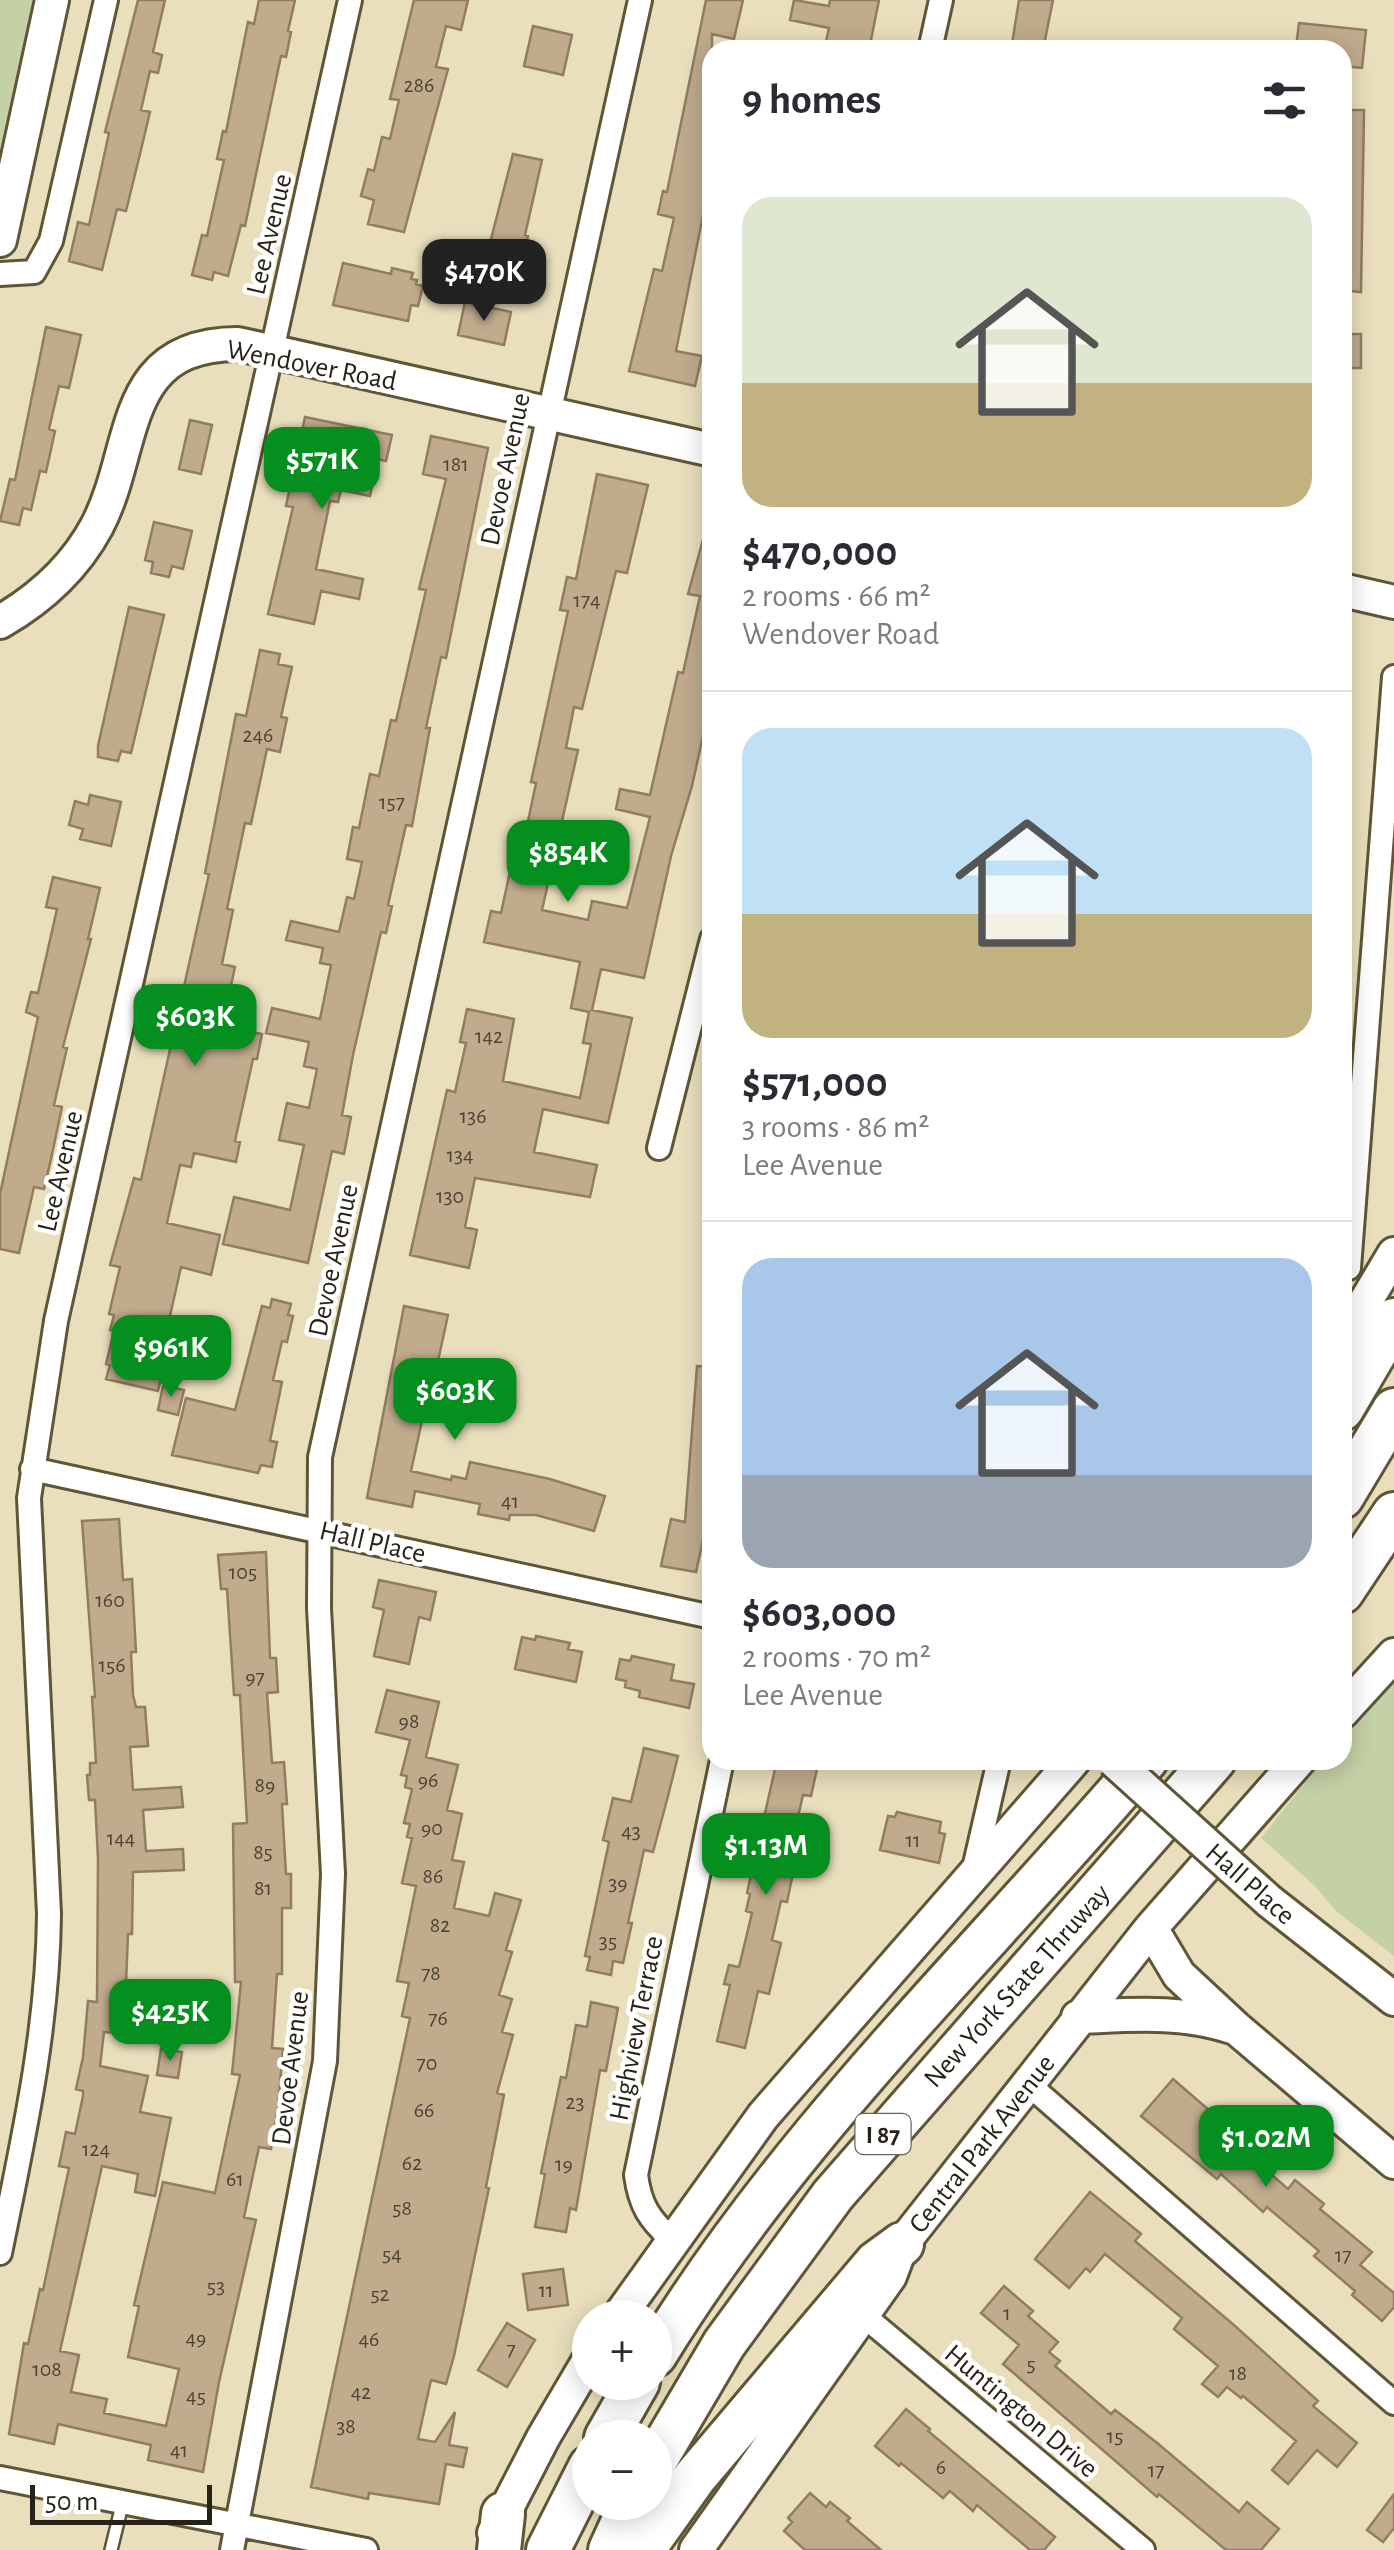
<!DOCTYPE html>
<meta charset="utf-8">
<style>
body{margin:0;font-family:"Alegreya Sans",sans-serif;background:#f2f2f3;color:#2b2b33;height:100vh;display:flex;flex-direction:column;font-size:38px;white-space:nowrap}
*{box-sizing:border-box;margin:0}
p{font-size:32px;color:#7c7c81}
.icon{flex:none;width:55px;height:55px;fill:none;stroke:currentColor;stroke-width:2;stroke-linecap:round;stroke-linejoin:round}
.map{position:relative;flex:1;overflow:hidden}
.sheet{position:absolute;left:702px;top:40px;width:650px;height:1730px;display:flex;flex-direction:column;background:#fff;border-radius:30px;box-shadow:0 5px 25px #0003}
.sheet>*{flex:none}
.tools{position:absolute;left:572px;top:2300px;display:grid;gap:20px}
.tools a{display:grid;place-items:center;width:100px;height:100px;border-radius:50%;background:#fff;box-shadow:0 5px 25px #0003;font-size:50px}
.scale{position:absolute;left:30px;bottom:25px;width:182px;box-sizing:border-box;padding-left:10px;border:5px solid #262215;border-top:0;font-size:28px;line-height:35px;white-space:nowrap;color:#262215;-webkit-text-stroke:8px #fff;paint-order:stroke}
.price{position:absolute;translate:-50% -85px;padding:0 22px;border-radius:20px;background:#048f1f;color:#fff;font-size:32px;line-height:65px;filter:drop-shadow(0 2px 5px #0008)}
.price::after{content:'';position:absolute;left:50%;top:60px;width:30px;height:22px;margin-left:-15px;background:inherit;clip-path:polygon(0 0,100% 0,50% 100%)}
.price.current{background:#222;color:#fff}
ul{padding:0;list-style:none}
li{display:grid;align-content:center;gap:20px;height:530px;padding:0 40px}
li+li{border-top:2px solid #e1e1e2}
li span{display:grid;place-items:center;height:310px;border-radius:30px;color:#555}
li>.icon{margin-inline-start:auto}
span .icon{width:180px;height:180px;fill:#fffc;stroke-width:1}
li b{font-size:42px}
h2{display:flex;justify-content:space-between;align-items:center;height:120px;padding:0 40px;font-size:42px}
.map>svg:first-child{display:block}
.green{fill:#c4d0a5}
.building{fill:#c0ab8d;stroke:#917d60;stroke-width:2.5}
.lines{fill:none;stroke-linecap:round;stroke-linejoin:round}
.lane-casing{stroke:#5f5637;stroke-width:16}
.street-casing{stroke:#5f5637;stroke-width:28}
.secondary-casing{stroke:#5f5637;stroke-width:38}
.highway-casing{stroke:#5f5637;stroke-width:48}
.lane{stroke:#fff;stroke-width:11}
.street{stroke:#fff;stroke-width:22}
.secondary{stroke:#fff;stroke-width:32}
.highway{stroke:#fff;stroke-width:42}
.secondary-bridge-casing{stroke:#5f5637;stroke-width:38;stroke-linecap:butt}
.secondary-bridge{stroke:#fff;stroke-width:32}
.labels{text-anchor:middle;stroke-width:9;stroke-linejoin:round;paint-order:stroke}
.number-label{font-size:22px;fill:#4c4433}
.shield{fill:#fff;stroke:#67645b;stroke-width:2.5}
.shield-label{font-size:25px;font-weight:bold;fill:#262215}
.street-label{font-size:28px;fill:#262215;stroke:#fff}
</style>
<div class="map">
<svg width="1394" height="2550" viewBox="0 0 1394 2550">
<rect width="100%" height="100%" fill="#e9dfbc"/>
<path class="green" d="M 0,0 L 33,0 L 0,148 Z
M 1394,1668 L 1394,1956 L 1336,1911 L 1315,1886 L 1261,1838 L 1323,1760 L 1342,1760 L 1343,1735 Z"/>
<path class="building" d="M 138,0 L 165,0 L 153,52 L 162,55 L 158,73 L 150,71 L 141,110 L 150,112 L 140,154 L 126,211 L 117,209 L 102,270 L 69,261 L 78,222 L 89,225 L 109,133 L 105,132 Z
M 259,0 L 295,0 L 288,31 L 291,32 L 286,57 L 281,56 L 245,226 L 241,225 L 228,276 L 214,272 L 212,280 L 192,275 L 202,235 L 207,236 L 224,160 L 217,159 L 223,131 L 226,132 L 248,22 L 254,24 Z
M 414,0 L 468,0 L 461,30 L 446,26 L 436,67 L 448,69 L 404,232 L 368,224 L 374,200 L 361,196 L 368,169 L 374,171 L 382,137 L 390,139 L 399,100 L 390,99 Z
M 706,0 L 743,0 L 734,39 L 712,34 L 712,170 L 676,351 L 702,356 L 695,386 L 629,371 L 654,269 L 662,271 L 674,218 L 658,214 L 663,191 L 667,192 Z
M 794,0 L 829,6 L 830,0 L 879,0 L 869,50 L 824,50 L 829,28 L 790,20 Z
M 1019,0 L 1053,0 L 1043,50 L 1011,50 Z
M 1299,23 L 1366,30 L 1362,68 L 1342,66 L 1342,50 L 1296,47 Z
M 533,26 L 572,35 L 563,75 L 524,66 Z
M 1342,110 L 1364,110 L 1361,292 L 1342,290 Z
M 513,154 L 542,160 L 525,235 L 528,236 L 522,260 L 516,259 L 512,273 L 484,266 Z
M 343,263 L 391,274 L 392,268 L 413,273 L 411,279 L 417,280 L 416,284 L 423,286 L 418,306 L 411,305 L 408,321 L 333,305 Z
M 465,302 L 511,312 L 504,345 L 458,335 Z
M 46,327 L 81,335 L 69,388 L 59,386 L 49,429 L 55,431 L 46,472 L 40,471 L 31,510 L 23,508 L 19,525 L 0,521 L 10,479 L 15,480 Z
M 1342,334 L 1361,334 L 1361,368 L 1342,368 Z
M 305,417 L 392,435 L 386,461 L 377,459 L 370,496 L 341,490 L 338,502 L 330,501 L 316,569 L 363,579 L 359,599 L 321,591 L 314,624 L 268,614 L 293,507 L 286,506 Z
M 190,420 L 212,425 L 201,474 L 179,469 Z
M 431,436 L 488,448 L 446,658 L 441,657 L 426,728 L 430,728 L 412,826 L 406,825 L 388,905 L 392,906 L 386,933 L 381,932 L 353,1055 L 342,1115 L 351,1117 L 344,1154 L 332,1151 L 308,1263 L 223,1244 L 234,1197 L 290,1210 L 304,1145 L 279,1140 L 287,1103 L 309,1108 L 317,1069 L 304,1066 L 309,1042 L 266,1033 L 272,1008 L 320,1019 L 331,965 L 320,963 L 323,948 L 286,940 L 291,921 L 339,932 L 347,897 L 354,899 L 362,862 L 347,859 L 353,827 L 359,828 L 370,774 L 379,776 L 391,720 L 396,721 L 426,590 L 419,589 L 446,479 L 423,474 Z
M 597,474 L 648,485 L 627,573 L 616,571 L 582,709 L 574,707 L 566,748 L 578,750 L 542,910 L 588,920 L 592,901 L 627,908 L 650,817 L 616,809 L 620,789 L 650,795 L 678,672 L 683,673 L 700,596 L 688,594 L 704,536 L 712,537 L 712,695 L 692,786 L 671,856 L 644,978 L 601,969 L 592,1010 L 632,1018 L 608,1123 L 543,1109 L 534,1152 L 597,1165 L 590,1197 L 475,1178 L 465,1227 L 477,1230 L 469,1268 L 410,1255 L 447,1090 L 455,1092 L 466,1043 L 460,1042 L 467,1009 L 514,1019 L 503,1081 L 580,1098 L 591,1044 L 583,1043 L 589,1012 L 571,1008 L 580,962 L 484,942 L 491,911 L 501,913 L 514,853 L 521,855 L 536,783 L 531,782 L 568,611 L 560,610 L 567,577 L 576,579 Z
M 154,522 L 192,531 L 183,569 L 172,566 L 169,577 L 151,573 L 153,562 L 145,560 Z
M 129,607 L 164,615 L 131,753 L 121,751 L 118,761 L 98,757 L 98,746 Z
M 260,650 L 280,654 L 278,664 L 292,667 L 281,717 L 287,718 L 280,752 L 267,749 L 251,824 L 245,823 L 227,909 L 233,910 L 222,964 L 235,967 L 222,1026 L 262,1034 L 257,1059 L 253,1059 L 235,1141 L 240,1142 L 236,1162 L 194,1153 L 191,1167 L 180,1165 L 167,1223 L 220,1235 L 211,1275 L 181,1267 L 161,1356 L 166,1357 L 158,1391 L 106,1379 L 110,1365 L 106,1364 L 114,1331 L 110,1330 L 114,1315 L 109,1314 L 120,1267 L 110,1265 L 134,1178 L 141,1180 L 209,874 L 205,873 L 236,714 L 246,716 Z
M 90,795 L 121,802 L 111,846 L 80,839 L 83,829 L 69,825 L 75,801 L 88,805 Z
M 53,877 L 100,888 L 88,939 L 91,939 L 63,1047 L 67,1048 L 54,1105 L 62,1107 L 51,1159 L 44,1189 L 34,1187 L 19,1253 L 0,1249 L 0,1194 L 38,1017 L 26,1012 L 31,992 L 38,993 L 57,909 L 46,907 Z
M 272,1299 L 291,1304 L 288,1315 L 293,1316 L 287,1342 L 282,1341 L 273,1380 L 282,1382 L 270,1441 L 277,1442 L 272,1467 L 261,1465 L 258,1473 L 172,1455 L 186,1398 L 235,1410 L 262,1306 L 270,1308 Z
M 404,1306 L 448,1315 L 438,1361 L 451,1364 L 441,1411 L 425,1407 L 411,1471 L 451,1480 L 452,1476 L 466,1479 L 470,1462 L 550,1479 L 605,1496 L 594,1531 L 536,1515 L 510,1515 L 509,1520 L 478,1514 L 480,1504 L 415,1491 L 412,1507 L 367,1498 Z
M 697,1366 L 712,1367 L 712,1512 L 709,1512 L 696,1572 L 661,1566 L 671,1519 L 685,1522 Z
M 163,1386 L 184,1390 L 178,1415 L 158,1410 Z
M 119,1519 L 123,1580 L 132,1579 L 136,1652 L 131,1652 L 133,1695 L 136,1707 L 145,1707 L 148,1746 L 130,1747 L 133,1790 L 181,1787 L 183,1807 L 143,1810 L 146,1851 L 183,1849 L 184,1870 L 133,1872 L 132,1934 L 128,1934 L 126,1983 L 146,1984 L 142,2035 L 104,2032 L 100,2066 L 148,2076 L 140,2112 L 171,2118 L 155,2196 L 135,2192 L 138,2174 L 102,2166 L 60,2351 L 79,2355 L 71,2392 L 107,2399 L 104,2413 L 166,2426 L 179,2369 L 128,2357 L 139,2306 L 134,2305 L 163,2182 L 215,2193 L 240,2075 L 232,2074 L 241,1982 L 235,1982 L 233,1824 L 247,1823 L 240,1695 L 234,1695 L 227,1589 L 221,1589 L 218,1555 L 266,1552 L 270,1658 L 276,1658 L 278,1692 L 267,1693 L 272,1763 L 284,1762 L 287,1804 L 282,1804 L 286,1874 L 291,1874 L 291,1908 L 282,1908 L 282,1974 L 277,1974 L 272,2048 L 283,2049 L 278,2108 L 271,2149 L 259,2147 L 244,2217 L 256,2220 L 219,2382 L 203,2472 L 148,2460 L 151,2445 L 58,2424 L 54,2444 L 9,2434 L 24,2343 L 28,2344 L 40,2289 L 43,2290 L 69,2168 L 59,2166 L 66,2132 L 75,2134 L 83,2096 L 83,2091 L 76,2089 L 83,2057 L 88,2001 L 97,2002 L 98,1859 L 95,1800 L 89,1800 L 87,1775 L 90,1775 L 90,1763 L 96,1763 L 92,1697 L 95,1697 L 82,1521 Z
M 379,1580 L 436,1592 L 430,1620 L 419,1617 L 409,1664 L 374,1656 L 384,1610 L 373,1607 Z
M 536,1636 L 570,1643 L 568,1649 L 582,1652 L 576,1682 L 515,1669 L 522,1637 L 535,1640 Z
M 632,1656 L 674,1665 L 671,1680 L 694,1684 L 689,1708 L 639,1697 L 640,1691 L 625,1687 L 626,1681 L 616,1679 L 620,1659 L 630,1661 Z
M 387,1690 L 439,1702 L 426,1757 L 458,1765 L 447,1810 L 462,1814 L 452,1860 L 464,1862 L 454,1908 L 489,1916 L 495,1893 L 521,1900 L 506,1950 L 512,1952 L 499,1995 L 512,1999 L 502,2032 L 513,2035 L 497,2093 L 504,2095 L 486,2187 L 489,2188 L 454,2356 L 446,2384 L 431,2380 L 418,2439 L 435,2442 L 455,2412 L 449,2445 L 467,2448 L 463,2467 L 446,2464 L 439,2504 L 369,2493 L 368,2499 L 311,2487 L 410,2018 L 402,2016 L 409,1983 L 397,1981 L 416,1886 L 402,1883 L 412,1838 L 407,1837 L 410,1824 L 404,1823 L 412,1789 L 405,1787 L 407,1776 L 401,1775 L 410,1740 L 376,1732 Z
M 644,1748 L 678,1756 L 668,1796 L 653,1852 L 644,1850 L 628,1923 L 632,1923 L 623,1963 L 613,1961 L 611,1975 L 587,1970 L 590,1957 L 585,1956 L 609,1842 L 603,1840 L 613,1798 L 631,1802 Z
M 777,1760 L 819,1760 L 811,1796 L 803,1795 L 785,1872 L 793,1873 L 787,1902 L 781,1901 L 772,1940 L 781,1943 L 769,1994 L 758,1991 L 745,2048 L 717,2041 L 730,1985 L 724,1984 L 729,1965 L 739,1967 L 752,1913 L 746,1911 L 750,1894 L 747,1893 Z
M 897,1812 L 941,1822 L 939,1833 L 945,1834 L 939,1863 L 880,1850 L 888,1816 L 895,1817 Z
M 591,2002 L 618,2008 L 606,2071 L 600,2070 L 576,2210 L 570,2208 L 566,2232 L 535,2227 L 545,2174 L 541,2173 L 561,2077 L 566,2078 L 576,2025 L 587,2027 Z
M 161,2049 L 182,2052 L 178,2078 L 157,2075 Z
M 1173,2079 L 1247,2143 L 1242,2149 L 1288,2189 L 1295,2180 L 1324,2204 L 1320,2209 L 1372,2252 L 1360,2265 L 1394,2293 L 1394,2307 L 1382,2321 L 1352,2295 L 1355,2291 L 1314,2256 L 1319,2251 L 1267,2207 L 1263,2212 L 1221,2174 L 1217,2179 L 1141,2116 Z
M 1090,2192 L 1141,2234 L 1135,2241 L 1235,2326 L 1318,2401 L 1313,2406 L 1357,2443 L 1337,2467 L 1317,2450 L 1288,2484 L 1272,2470 L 1296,2441 L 1243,2396 L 1241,2398 L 1227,2387 L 1218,2397 L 1202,2384 L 1218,2366 L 1174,2329 L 1182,2318 L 1105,2254 L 1090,2272 L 1086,2268 L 1069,2288 L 1035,2259 Z
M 563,2269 L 568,2305 L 528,2310 L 523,2274 Z
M 1004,2286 L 1033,2311 L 1028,2316 L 1058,2342 L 1049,2352 L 1060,2361 L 1055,2366 L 1111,2414 L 1115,2410 L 1156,2442 L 1239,2512 L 1247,2502 L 1279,2529 L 1261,2550 L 1226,2550 L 1159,2494 L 1157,2497 L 1003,2364 L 1019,2345 L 981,2313 Z
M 507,2323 L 535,2340 L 507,2387 L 478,2370 Z
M 906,2409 L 930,2429 L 928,2431 L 1055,2537 L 1044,2550 L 1030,2550 L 977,2505 L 973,2511 L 950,2491 L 943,2498 L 901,2463 L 899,2466 L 875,2446 Z
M 810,2493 L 826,2507 L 830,2502 L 850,2518 L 847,2521 L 881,2550 L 805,2550 L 784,2531 L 792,2522 L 788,2518 Z
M 1394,2494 L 1394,2528 L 1383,2542 L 1367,2530 Z"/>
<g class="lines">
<defs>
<path id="lane" d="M 111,2550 L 123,2501"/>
<path id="street" d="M 930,50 L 941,0
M 0,274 L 34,272 L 51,241 L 106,0
M 659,1148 L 712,939
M 1349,1268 L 1394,677
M 32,1469 L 712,1617
M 973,1873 L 999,1760
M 1027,2083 L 1394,2403
M 671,2239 C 649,2219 640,2205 636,2175 L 722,1760
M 0,2253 C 23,2140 48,2029 49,1914 L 29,1498 L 56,1321 L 350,0
M 863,2315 L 1143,2550
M 0,2478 L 366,2550
M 232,2550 L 325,2061 L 333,1874 L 319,1608 L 320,1457 L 640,0"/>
<path id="secondary" d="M 0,240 L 52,0
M 1342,590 L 1394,602
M 0,622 C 40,599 75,567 97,526 C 138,448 117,344 238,344 L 712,450
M 1342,1341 L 1394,1254
M 1342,1712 L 1394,1655
M 1269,1901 L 1394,1999
M 1151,1928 L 1179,1975 L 1236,2028 L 1394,2162
M 1078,2017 C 1131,2015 1180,2010 1232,2027
M 618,2318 L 763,2116 L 1074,1760
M 494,2533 L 543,2438 L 590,2358
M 696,2550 L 890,2276 L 902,2244 L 1151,1928 L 1299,1760"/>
<path id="highway" d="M 1342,1409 L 1394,1320
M 1342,1497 L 1394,1410
M 1342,1592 L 1394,1514
M 655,2355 C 790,2134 979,1956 1146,1760
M 606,2438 L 638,2382
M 655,2461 L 724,2344 L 833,2195 L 1214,1760
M 499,2550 L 503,2514
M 548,2550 L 590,2467
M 610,2550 L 632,2502
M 643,2550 L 695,2477 L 876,2263 L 902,2244"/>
</defs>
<use href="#lane" class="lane-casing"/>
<use href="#street" class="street-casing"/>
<use href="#secondary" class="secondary-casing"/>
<use href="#highway" class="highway-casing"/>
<use href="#lane" class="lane"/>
<use href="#street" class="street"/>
<use href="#secondary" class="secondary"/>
<use href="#highway" class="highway"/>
<defs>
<path id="secondary-bridge" d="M 1113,1760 L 1269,1901"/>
</defs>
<use href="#secondary-bridge" class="secondary-bridge-casing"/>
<use href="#secondary-bridge" class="secondary-bridge"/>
</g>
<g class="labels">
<g class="number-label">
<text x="419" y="92">286</text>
<text x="456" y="471">181</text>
<text x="587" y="607">174</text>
<text x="258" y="742">246</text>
<text x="392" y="809">157</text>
<text x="489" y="1043">142</text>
<text x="473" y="1123">136</text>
<text x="460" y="1162">134</text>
<text x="450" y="1203">130</text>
<text x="510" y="1508">41</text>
<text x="243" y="1579">105</text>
<text x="110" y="1607">160</text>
<text x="112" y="1672">156</text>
<text x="255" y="1684">97</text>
<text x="409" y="1728">98</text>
<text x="428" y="1787">96</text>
<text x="265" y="1792">89</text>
<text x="432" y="1835">90</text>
<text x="631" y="1838">43</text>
<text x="121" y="1845">144</text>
<text x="913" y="1847">11</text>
<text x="263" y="1859">85</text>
<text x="433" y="1883">86</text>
<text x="618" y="1890">39</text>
<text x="263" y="1895">81</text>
<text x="440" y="1932">82</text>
<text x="608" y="1948">35</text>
<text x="431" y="1980">78</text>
<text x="438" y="2025">76</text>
<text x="427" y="2070">70</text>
<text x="575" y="2109">23</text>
<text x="424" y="2117">66</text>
<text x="96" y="2156">124</text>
<text x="412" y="2170">62</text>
<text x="564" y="2171">19</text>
<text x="235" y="2186">61</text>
<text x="402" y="2215">58</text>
<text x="392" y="2261">54</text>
<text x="1343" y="2262">17</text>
<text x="216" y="2293">53</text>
<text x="546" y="2297">11</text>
<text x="380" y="2301">52</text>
<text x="1007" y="2320">1</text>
<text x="196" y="2345">49</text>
<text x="369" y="2346">46</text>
<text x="511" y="2356">7</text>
<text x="1031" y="2371">5</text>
<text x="47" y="2376">108</text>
<text x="1238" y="2380">18</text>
<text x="361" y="2399">42</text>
<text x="196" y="2403">45</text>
<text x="346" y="2433">38</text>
<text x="1115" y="2443">15</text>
<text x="179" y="2457">41</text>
<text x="941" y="2474">6</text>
<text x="1156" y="2477">17</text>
</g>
<rect class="shield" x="855.5" y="2114" width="55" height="40" rx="8"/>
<g class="shield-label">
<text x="883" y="2143">I 87</text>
</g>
<g class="street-label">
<text transform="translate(268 234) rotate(-77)" y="10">Lee Avenue</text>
<text transform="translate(312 364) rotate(11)" y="10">Wendover Road</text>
<text transform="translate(504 469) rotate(-78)" y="10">Devoe Avenue</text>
<text transform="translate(59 1171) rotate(-77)" y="10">Lee Avenue</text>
<text transform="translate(332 1260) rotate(-78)" y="10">Devoe Avenue</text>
<text transform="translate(373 1541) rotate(13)" y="10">Hall Place</text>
<text transform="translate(1251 1883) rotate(41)" y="10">Hall Place</text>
<text transform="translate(1016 1985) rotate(-48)" y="10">New York State Thruway</text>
<text transform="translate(635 2028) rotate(-79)" y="10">Highview Terrace</text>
<text transform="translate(289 2068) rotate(-83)" y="10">Devoe Avenue</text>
<text transform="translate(981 2143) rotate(-52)" y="10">Central Park Avenue</text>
<text transform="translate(1022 2410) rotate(40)" y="10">Huntington Drive</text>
</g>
</g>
</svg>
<div class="tools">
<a>+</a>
<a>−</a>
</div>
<div class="scale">50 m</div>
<b class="price current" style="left:484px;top:324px">$470K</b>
<b class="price" style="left:322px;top:512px">$571K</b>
<b class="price" style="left:568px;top:905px">$854K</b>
<b class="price" style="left:195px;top:1069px">$603K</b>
<b class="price" style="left:171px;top:1400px">$961K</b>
<b class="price" style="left:455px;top:1443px">$603K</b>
<b class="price" style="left:766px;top:1898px">$1.13M</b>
<b class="price" style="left:170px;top:2064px">$425K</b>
<b class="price" style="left:1266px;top:2190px">$1.02M</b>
<section class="sheet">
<h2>9 homes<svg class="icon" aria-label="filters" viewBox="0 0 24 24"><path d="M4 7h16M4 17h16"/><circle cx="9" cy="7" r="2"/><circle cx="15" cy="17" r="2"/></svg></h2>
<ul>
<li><span style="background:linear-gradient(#dfe7d0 60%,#c2b280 0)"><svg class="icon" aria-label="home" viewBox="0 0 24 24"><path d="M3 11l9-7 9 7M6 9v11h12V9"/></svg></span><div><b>$470,000</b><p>2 rooms · 66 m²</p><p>Wendover Road</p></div></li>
<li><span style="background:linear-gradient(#bfe0f5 60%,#c2b280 0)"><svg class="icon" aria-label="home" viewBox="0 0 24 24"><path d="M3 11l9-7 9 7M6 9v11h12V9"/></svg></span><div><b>$571,000</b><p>3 rooms · 86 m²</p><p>Lee Avenue</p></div></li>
<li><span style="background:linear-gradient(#a9c7e8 70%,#9aa5b1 0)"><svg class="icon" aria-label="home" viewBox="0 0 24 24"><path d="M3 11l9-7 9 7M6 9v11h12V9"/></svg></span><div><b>$603,000</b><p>2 rooms · 70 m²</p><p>Lee Avenue</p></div></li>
</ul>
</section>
</div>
